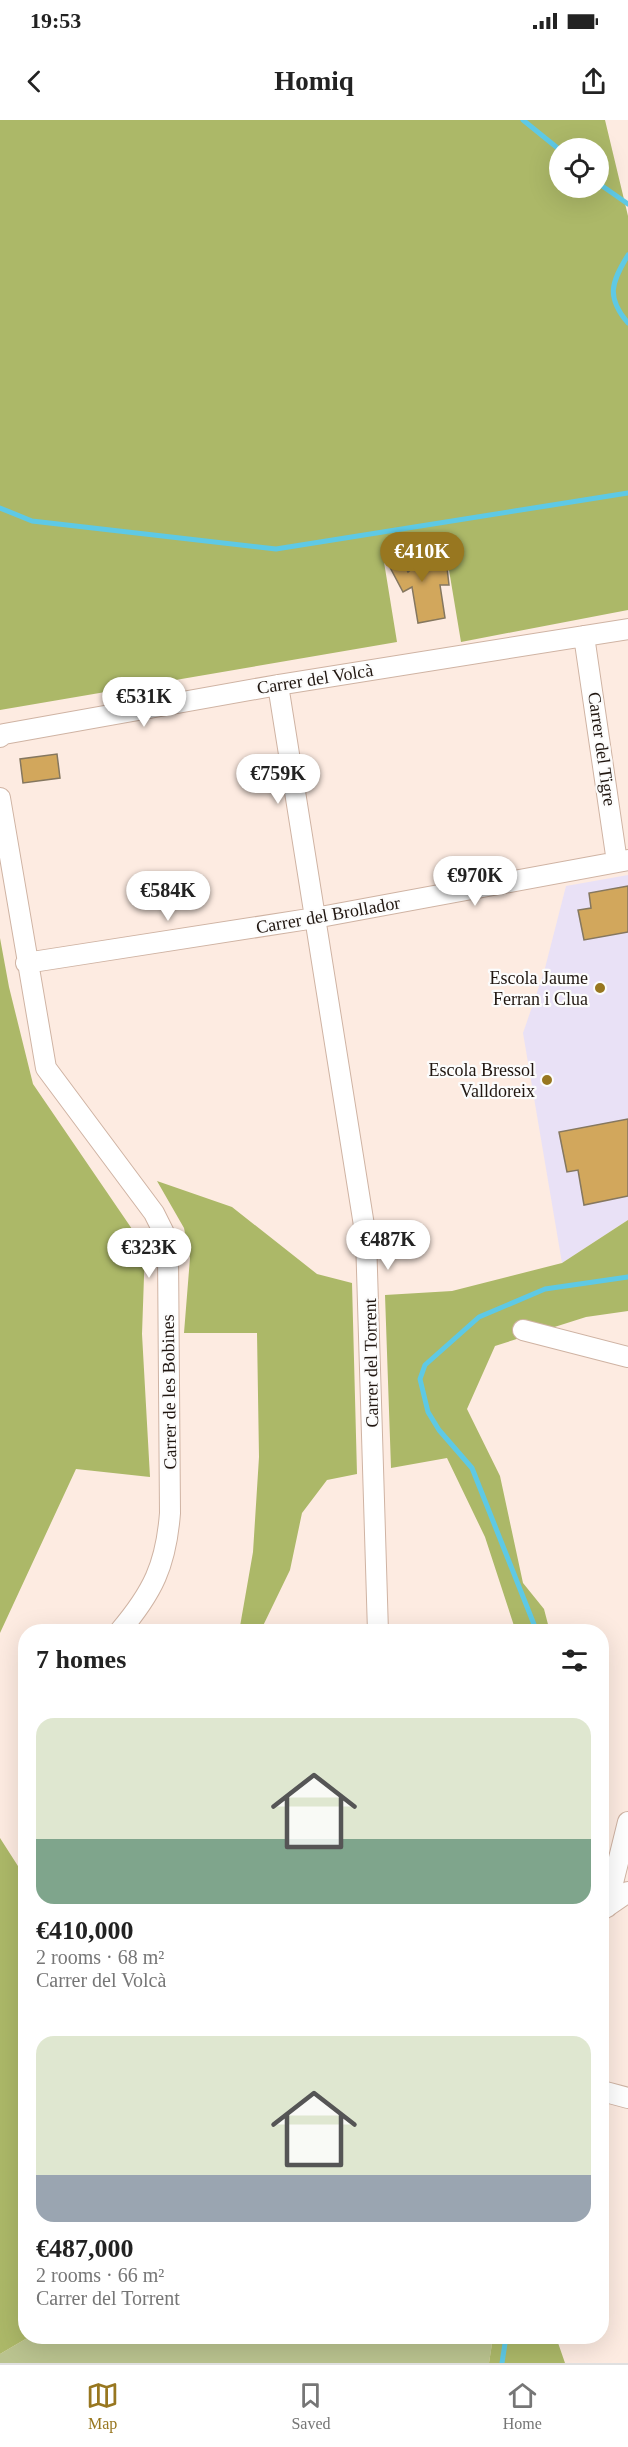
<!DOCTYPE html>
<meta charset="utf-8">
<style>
body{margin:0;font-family:"Times New Roman",serif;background:#f6f6f6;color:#222;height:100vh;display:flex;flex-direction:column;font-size:22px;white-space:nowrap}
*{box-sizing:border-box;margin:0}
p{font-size:20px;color:#767676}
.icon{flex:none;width:33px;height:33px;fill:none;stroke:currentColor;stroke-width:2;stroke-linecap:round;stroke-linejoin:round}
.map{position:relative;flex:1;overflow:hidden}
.side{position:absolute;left:18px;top:1504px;width:591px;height:720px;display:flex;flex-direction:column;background:#fff;border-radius:24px;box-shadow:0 6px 24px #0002}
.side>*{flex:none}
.controls{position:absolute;left:549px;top:18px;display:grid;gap:12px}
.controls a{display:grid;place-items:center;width:60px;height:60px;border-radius:50%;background:#fff;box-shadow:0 6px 24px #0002;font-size:30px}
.price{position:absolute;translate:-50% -51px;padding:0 14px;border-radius:21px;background:#fff;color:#222;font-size:20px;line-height:39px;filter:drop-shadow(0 2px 3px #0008)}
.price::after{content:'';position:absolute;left:50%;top:36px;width:18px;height:14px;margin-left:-9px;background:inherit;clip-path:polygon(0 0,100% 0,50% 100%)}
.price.current{background:#987720;color:#fff}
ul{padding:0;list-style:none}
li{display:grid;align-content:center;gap:12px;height:318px;padding:0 18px}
li span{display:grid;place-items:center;height:186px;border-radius:18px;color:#555}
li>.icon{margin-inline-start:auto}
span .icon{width:108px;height:108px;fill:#fffc;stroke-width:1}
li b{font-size:26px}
h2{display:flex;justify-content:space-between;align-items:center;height:72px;padding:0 18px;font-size:26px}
.status{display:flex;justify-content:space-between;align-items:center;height:42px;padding:0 30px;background:#fff;direction:ltr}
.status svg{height:16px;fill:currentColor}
header{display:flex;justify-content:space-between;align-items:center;height:78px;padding:0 18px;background:#fff;font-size:27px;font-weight:700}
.tabs{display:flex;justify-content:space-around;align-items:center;height:84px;border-top:2px solid #e0e0e0;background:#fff;font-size:16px;color:#767676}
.tabs a{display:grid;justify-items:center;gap:3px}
.tabs .current{color:#987720}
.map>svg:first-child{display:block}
.education{fill:#e9e1f6}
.green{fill:#bac38f}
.forest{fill:#acb868;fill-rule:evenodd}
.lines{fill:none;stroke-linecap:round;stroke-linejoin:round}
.stream{stroke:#5ec9e5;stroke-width:5}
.building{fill:#d2a75c;stroke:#85775f;stroke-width:1.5}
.minor-casing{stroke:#cfb3a3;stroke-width:22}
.minor{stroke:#fff;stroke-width:20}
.poi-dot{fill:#987720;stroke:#fcfcfc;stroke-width:2}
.labels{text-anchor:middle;stroke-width:4.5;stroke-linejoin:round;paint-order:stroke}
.street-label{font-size:18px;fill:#201610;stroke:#fcfcfc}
.poi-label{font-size:18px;fill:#201610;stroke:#fcfcfc;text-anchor:end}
</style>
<div class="status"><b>19:53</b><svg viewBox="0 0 49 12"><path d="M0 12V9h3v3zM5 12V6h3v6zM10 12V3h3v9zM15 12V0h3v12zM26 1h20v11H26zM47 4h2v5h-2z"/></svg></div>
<header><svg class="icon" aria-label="back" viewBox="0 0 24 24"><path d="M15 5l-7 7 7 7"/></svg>Homiq<svg class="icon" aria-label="share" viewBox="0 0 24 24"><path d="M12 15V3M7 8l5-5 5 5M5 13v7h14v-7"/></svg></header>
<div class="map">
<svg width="628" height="2243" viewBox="0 0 628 2243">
<rect width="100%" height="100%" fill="#fdebe1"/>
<path class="education" d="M 628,755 L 628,1100 L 562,1143 L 523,913 L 544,852 L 566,766 Z"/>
<path class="green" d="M 29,2217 L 493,2217 L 489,2243 L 0,2243 L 0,2234 Z"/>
<path class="forest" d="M 0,0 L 605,0 L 628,96 L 628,490 L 461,522 L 445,426 L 384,442 L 397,522 L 0,590 ZM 560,28 L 598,28 L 598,68 L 560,68 Z
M 0,818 L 9,867 L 33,964 L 145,1128 L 142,1214 L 150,1357 L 76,1349 L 0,1513 Z
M 157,1061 L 232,1087 L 317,1154 L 352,1163 L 357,1354 L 327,1360 L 302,1393 L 290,1450 L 260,1512 L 239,1512 L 253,1432 L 259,1337 L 257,1213 L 184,1213 L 190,1138 L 184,1108 Z
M 628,1100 L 628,1191 L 586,1197 L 495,1226 L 467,1289 L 500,1356 L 523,1463 L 544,1489 L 550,1512 L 516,1512 L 485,1417 L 447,1338 L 391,1348 L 385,1175 L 452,1171 L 562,1143 Z
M 0,1718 L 25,1757 L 26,2217 L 29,2217 L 0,2234 Z
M 493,2217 L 556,2217 L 565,2243 L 489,2243 Z"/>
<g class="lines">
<path class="stream" d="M 523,0 L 560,30
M 598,63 L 628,84
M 628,135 C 611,163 606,177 628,203
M 0,388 L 32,401 L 276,429 L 628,373
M 537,1512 L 472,1348 L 439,1310 L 428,1292 L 420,1259 L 425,1245 L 479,1197 L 545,1169 L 628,1157
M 502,2243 L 506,2217"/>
</g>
<path class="building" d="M 395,428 L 408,452 L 428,435 L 439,431 L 447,448 L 449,465 L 440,465 L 445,498 L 418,503 L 412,467 L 403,472 L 383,434 Z
M 57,634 L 60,658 L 23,663 L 20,639 Z
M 628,766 L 628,812 L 584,820 L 578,790 L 591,788 L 589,773 Z
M 628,999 L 628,1076 L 584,1085 L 578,1050 L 567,1052 L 559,1012 Z"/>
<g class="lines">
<defs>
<path id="minor" d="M 584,516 L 617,742
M 278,565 L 366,1118 L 378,1512
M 0,617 L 4,614 L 278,565 L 628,509
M 0,678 L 46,948 L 154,1093 L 164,1113 L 168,1133 L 170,1393 C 166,1445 153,1472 119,1512
M 26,843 L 315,798 L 628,740
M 523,1210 L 628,1237
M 607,1787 L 628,1702
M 602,1790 L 628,1772
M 602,1971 L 628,1978"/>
</defs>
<use href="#minor" class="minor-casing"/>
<use href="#minor" class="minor"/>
</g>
<g class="poi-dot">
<circle cx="600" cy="868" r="6"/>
<circle cx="547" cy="960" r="6"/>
</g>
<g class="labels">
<g class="street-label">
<text transform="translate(315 559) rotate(-9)" y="6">Carrer del Volcà</text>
<text transform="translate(602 629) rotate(82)" y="6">Carrer del Tigre</text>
<text transform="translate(328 795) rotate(-10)" y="6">Carrer del Brollador</text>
<text transform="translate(371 1243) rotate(-91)" y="6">Carrer del Torrent</text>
<text transform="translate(169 1272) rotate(-91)" y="6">Carrer de les Bobines</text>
</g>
<g class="poi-label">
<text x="588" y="864">Escola Jaume<tspan x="588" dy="21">Ferran i Clua</tspan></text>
<text x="535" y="956">Escola Bressol<tspan x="535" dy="21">Valldoreix</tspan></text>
</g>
</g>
</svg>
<div class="controls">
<a><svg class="icon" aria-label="locate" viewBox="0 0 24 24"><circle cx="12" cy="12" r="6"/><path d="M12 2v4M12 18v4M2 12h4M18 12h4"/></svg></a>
</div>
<b class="price current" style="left:422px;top:463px">€410K</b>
<b class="price" style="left:144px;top:608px">€531K</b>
<b class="price" style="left:278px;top:685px">€759K</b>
<b class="price" style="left:475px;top:787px">€970K</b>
<b class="price" style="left:168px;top:802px">€584K</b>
<b class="price" style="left:388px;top:1151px">€487K</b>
<b class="price" style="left:149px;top:1159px">€323K</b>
<section class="side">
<h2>7 homes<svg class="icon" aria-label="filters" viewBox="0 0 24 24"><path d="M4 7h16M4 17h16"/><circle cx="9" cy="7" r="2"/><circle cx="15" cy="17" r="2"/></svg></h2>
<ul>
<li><span style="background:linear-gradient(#dfe7d0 65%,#7fa58c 0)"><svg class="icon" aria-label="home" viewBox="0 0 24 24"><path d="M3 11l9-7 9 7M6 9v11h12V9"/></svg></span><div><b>€410,000</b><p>2 rooms · 68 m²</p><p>Carrer del Volcà</p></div></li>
<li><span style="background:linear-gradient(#dfe7d0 75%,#9aa5b1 0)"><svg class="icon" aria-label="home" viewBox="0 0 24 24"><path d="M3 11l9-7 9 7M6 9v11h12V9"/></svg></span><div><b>€487,000</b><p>2 rooms · 66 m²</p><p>Carrer del Torrent</p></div></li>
</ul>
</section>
</div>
<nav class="tabs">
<a class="current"><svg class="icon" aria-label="map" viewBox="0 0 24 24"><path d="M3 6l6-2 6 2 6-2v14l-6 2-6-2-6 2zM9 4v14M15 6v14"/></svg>Map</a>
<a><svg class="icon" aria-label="saved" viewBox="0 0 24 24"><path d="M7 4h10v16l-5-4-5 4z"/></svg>Saved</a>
<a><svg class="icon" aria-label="home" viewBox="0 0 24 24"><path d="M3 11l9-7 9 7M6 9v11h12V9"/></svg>Home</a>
</nav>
